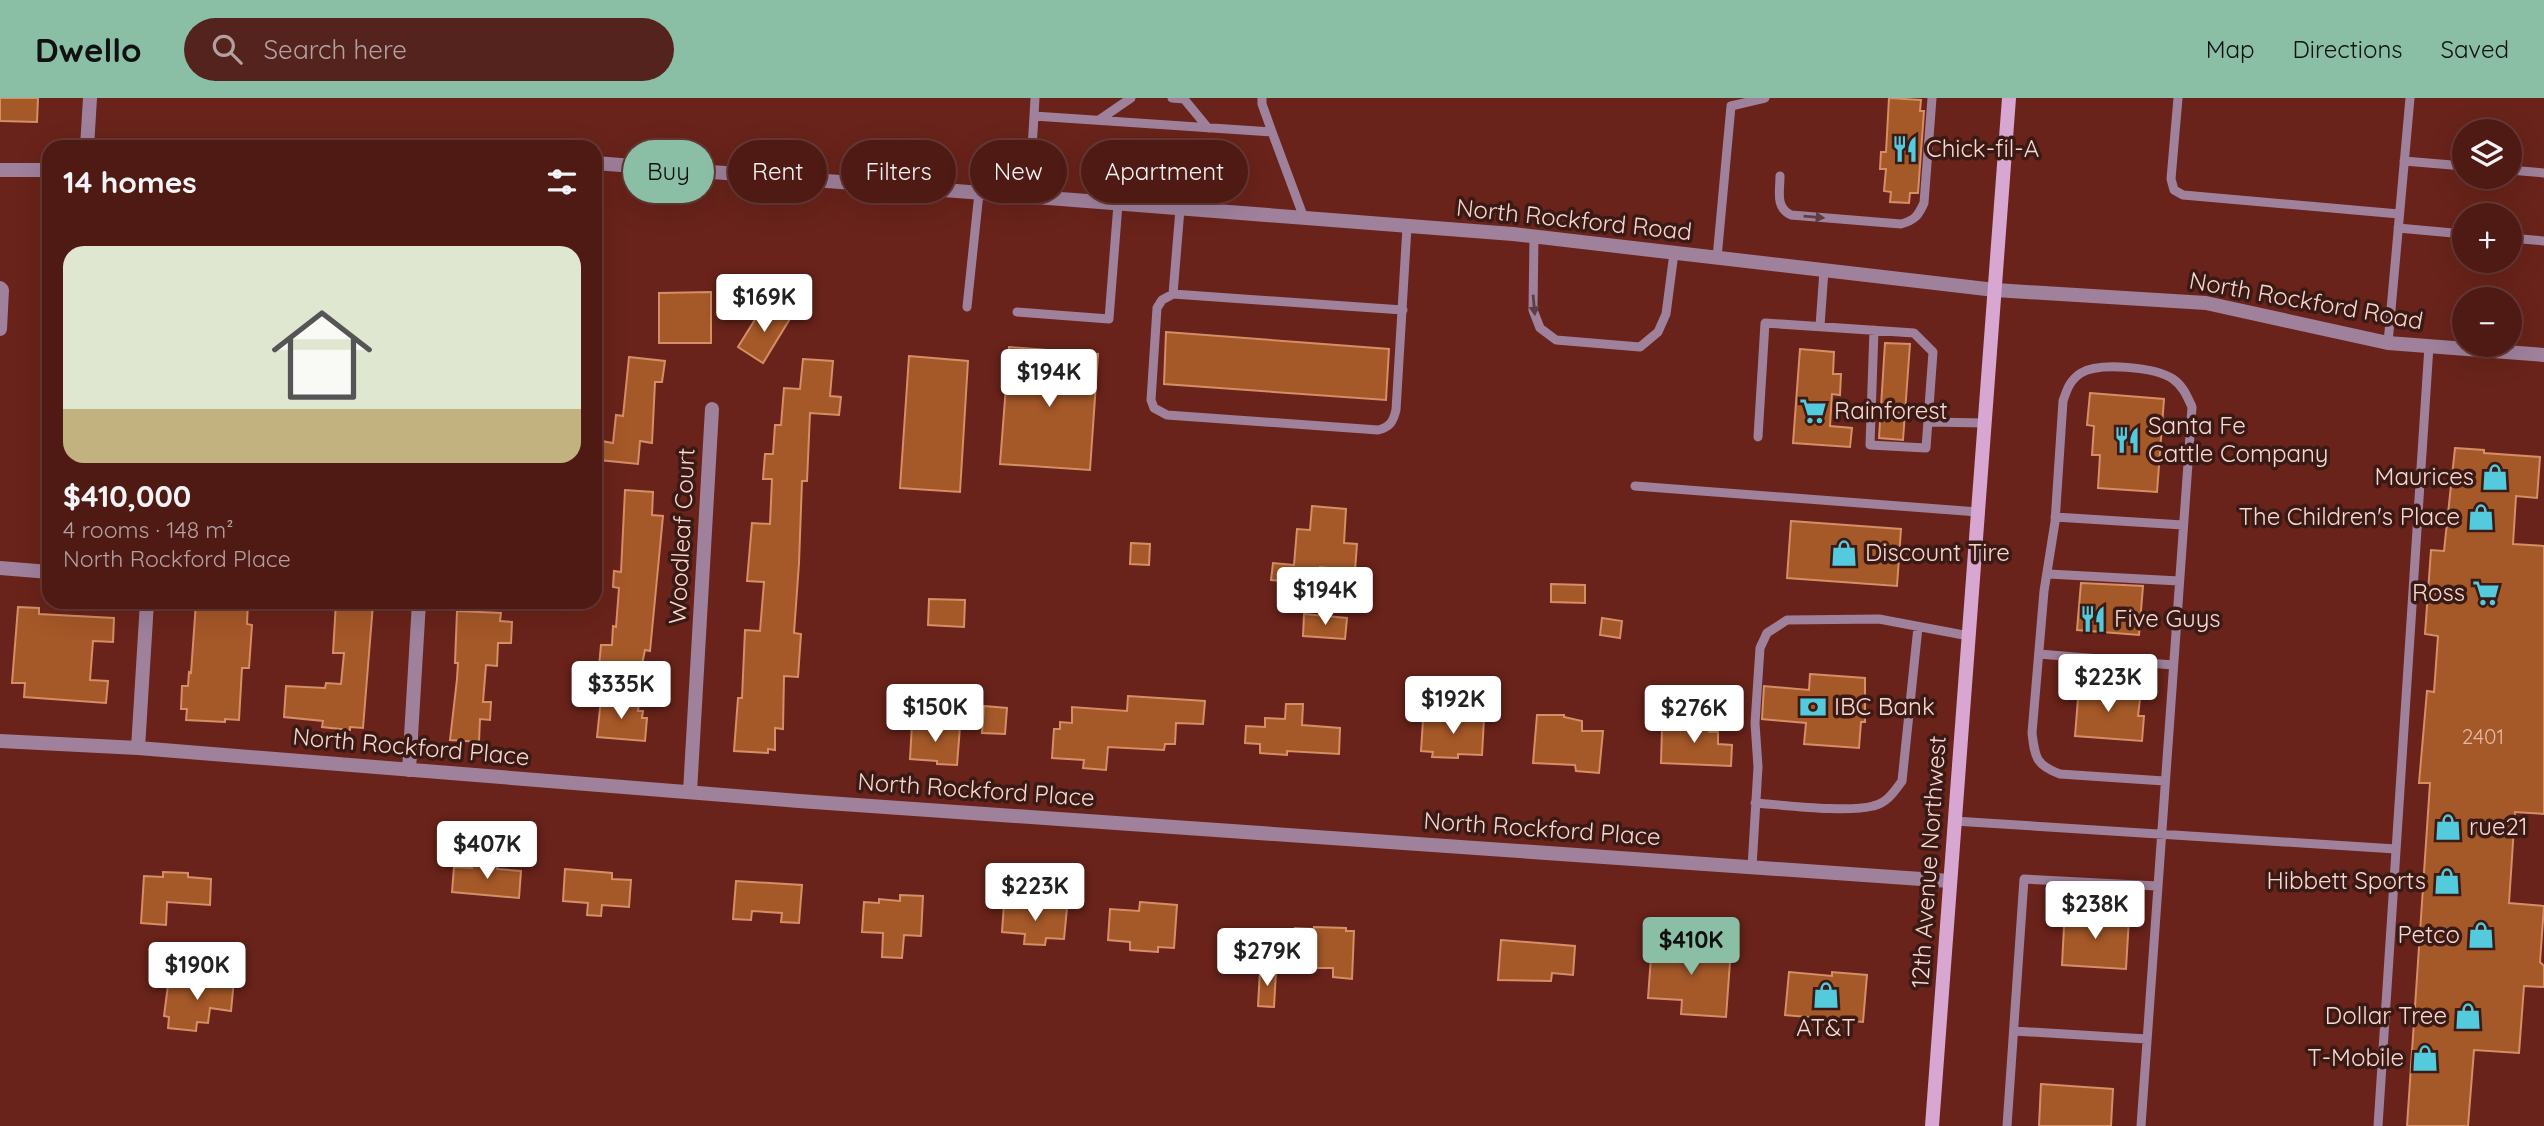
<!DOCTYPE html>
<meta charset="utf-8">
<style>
body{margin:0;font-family:Quicksand,sans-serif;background:#55231d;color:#f1f3f6;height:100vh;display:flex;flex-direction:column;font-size:26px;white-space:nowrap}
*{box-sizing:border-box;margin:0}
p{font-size:23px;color:#b3a1a0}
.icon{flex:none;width:38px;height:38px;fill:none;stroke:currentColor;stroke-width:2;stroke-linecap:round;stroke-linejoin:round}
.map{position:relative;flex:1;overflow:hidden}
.drawer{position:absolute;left:42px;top:42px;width:560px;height:469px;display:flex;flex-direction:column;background:#4f1a14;border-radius:21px;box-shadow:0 7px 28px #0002,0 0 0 2px #663834}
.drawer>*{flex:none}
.hud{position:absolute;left:623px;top:42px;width:665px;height:63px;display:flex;gap:14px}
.fabs{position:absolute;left:2452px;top:21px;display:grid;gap:14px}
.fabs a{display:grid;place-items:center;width:70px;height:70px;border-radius:50%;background:#4f1a14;box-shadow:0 7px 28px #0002,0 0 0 2px #663834;font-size:35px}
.price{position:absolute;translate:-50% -60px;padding:0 16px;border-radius:7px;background:#fff;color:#222;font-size:23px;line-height:46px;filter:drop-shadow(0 2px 4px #0008)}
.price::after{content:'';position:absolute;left:50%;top:42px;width:21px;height:16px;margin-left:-10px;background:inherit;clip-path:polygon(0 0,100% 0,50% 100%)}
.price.active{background:#8abfa5;color:#111}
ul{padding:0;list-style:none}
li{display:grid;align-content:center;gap:14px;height:371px;padding:0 21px}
li span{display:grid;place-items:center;height:217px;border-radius:21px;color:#555}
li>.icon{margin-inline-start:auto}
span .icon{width:126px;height:126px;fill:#fffc;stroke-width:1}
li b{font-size:30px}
h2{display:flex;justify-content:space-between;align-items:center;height:84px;padding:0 21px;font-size:30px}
.tag{padding:0 24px;border-radius:32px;background:#4f1a14;box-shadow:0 7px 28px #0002,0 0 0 2px #663834;font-size:24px;line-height:63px}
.tag.active{background:#8abfa5;color:#111}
header{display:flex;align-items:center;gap:42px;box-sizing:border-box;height:98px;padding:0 35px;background:#8abfa5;color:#111}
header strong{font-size:33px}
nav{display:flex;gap:38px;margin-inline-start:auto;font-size:24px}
.search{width:490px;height:63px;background:#55231d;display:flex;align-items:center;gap:18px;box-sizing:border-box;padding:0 24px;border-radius:38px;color:#b3a1a0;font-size:26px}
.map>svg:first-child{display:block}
.building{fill:#a55828;stroke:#d58e66;stroke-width:2}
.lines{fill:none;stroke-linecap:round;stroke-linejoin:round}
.service{stroke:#a0819c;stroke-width:9}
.minor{stroke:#a0819c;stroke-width:14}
.tertiary{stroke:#a0819c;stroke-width:14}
.secondary{stroke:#d7a6d1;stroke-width:14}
.oneway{fill:#5e3e44}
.labels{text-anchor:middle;stroke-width:7;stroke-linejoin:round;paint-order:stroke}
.number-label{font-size:21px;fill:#e5b6a6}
.poi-label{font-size:24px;fill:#fad6d0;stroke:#3a1a15;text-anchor:start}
.street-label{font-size:24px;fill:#fad6d0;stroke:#3a1a15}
</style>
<header>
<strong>Dwello</strong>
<div class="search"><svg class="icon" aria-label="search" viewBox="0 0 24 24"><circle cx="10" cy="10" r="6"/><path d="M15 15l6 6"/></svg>Search here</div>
<nav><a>Map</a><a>Directions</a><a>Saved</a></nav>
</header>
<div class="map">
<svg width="2544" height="1028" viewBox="0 0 2544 1028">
<rect width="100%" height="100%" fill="#69231a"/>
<path class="building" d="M 0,0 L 38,0 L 37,24 L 0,23 Z
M 1889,0 L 1921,2 L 1920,13 L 1924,13 L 1918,95 L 1910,95 L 1909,105 L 1890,104 L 1891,94 L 1884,93 L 1886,71 L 1880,71 L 1881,54 L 1886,54 Z
M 711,194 L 711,245 L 659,245 L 659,195 Z
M 774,208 L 791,219 L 763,265 L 738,249 L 761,212 L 769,217 Z
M 1166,234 L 1389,251 L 1386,302 L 1164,286 Z
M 1885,245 L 1910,246 L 1903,342 L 1879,340 Z
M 1009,249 L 1098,256 L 1090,372 L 1000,366 Z
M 1800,251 L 1834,254 L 1833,276 L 1841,276 L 1840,297 L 1832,296 L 1830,328 L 1852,330 L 1850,349 L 1793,345 Z
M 909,258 L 968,263 L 960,394 L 900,390 Z
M 629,259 L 665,263 L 662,284 L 655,284 L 652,345 L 640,343 L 638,366 L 599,362 L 601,343 L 613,345 L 616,317 L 623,318 Z
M 803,261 L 833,263 L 830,298 L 841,299 L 839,317 L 810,315 L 807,383 L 802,383 L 799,465 L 794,535 L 801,536 L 798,579 L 784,578 L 783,631 L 775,630 L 775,652 L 768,651 L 768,655 L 734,653 L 738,600 L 742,600 L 745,532 L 760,533 L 764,484 L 747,483 L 752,425 L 770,426 L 772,381 L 763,381 L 765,356 L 773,356 L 775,327 L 781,327 L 784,290 L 800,291 Z
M 2090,295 L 2164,301 L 2157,394 L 2098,390 L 2100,357 L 2092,357 L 2094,328 L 2087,327 Z
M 2455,350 L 2484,352 L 2484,355 L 2540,359 L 2537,400 L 2516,398 L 2513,446 L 2544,448 L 2544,716 L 2515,714 L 2509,805 L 2544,808 L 2540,864 L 2544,868 L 2544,889 L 2524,888 L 2519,955 L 2474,952 L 2468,1028 L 2407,1028 L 2430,685 L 2419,685 L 2427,593 L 2434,594 L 2438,538 L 2425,536 L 2431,452 L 2444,453 Z
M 625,392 L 653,394 L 652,417 L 663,418 L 650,553 L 645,552 L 641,571 L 599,569 L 601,547 L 612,547 L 613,528 L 616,529 L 619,490 L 613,489 L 614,473 L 621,474 Z
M 1312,408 L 1346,411 L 1344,445 L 1357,446 L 1355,473 L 1320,469 L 1318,486 L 1271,482 L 1273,465 L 1294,467 L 1297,431 L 1310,432 Z
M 1791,423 L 1901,431 L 1897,488 L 1787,480 Z
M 1131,445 L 1150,446 L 1149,467 L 1130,466 Z
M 2081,485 L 2143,488 L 2139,537 L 2077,532 Z
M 1551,486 L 1585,487 L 1585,505 L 1551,504 Z
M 929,501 L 965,502 L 964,529 L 928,527 Z
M 196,504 L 248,504 L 247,526 L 252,527 L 249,570 L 242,570 L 239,622 L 225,621 L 225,624 L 186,622 L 187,611 L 181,611 L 182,588 L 188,588 L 189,574 L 191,575 Z
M 336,504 L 373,506 L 363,630 L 350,629 L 350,632 L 322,629 L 323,623 L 284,619 L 286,588 L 325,590 L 326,585 L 341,586 L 344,555 L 333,555 Z
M 18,509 L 39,510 L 39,516 L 114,520 L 113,544 L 93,543 L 90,582 L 108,583 L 106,605 L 24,599 L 25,585 L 12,585 Z
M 457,513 L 501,515 L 500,523 L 512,524 L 511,545 L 498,545 L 497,568 L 486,567 L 483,604 L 491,604 L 490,622 L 480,621 L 479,644 L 450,642 L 457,581 L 458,565 L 455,565 Z
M 1304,516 L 1347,520 L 1345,541 L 1303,538 Z
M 1602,520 L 1622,523 L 1620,540 L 1600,537 Z
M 1810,576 L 1865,580 L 1865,624 L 1861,624 L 1859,650 L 1804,646 L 1806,625 L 1762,621 L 1764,588 L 1809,592 Z
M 2079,588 L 2131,592 L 2131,601 L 2140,601 L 2138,618 L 2144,618 L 2142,643 L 2075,638 Z
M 1128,598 L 1205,603 L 1203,626 L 1176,625 L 1175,646 L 1165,646 L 1164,652 L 1108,649 L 1106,672 L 1083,670 L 1084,662 L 1052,660 L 1054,631 L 1060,631 L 1060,624 L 1072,625 L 1072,609 L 1127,613 Z
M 601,601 L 639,605 L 638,613 L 643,613 L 642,620 L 647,620 L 645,643 L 597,639 Z
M 1286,606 L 1303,606 L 1302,627 L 1340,630 L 1339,656 L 1287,653 L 1287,657 L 1260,655 L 1260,646 L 1245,645 L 1246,628 L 1265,629 L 1265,620 L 1285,621 Z
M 984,608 L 1007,610 L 1005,636 L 982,635 Z
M 1436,617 L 1484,620 L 1482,657 L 1458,656 L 1458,660 L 1432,659 L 1433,654 L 1421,653 L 1423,622 L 1435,623 Z
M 1537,617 L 1564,617 L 1564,619 L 1582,623 L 1582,633 L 1603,633 L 1599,675 L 1576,673 L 1575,667 L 1533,665 Z
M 1685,619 L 1710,620 L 1709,634 L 1718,634 L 1718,646 L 1732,647 L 1731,668 L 1661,665 L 1662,630 L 1684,631 Z
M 912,626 L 960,629 L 957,667 L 937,666 L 937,663 L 910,661 Z
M 472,765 L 498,767 L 497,771 L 521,773 L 519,800 L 452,794 L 454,769 L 472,770 Z
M 565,771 L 612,775 L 612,781 L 631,782 L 629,809 L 602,807 L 601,818 L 587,817 L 588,805 L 563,803 Z
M 163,774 L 188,775 L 188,779 L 211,781 L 210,807 L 167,804 L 166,827 L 141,825 L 144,778 L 163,779 Z
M 736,783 L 802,787 L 799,825 L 781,824 L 782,815 L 752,813 L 751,822 L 733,821 Z
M 900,797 L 923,798 L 921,838 L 904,837 L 902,860 L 882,859 L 883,835 L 862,834 L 864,804 L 879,805 L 879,801 L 900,803 Z
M 1140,804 L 1177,807 L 1174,850 L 1158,849 L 1158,854 L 1130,852 L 1130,844 L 1108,842 L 1110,811 L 1139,813 Z
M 1004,806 L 1067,810 L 1064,841 L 1046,840 L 1045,847 L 1024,846 L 1025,836 L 1002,834 Z
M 2065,809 L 2074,817 L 2129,820 L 2126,871 L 2062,867 Z
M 1314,829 L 1346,830 L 1346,833 L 1354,833 L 1352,881 L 1333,879 L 1333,870 L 1263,870 L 1265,844 L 1294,846 L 1295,830 L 1314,831 Z
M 1501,842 L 1575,848 L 1573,877 L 1552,875 L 1551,883 L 1498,882 Z
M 1652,845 L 1731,850 L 1726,919 L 1681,916 L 1682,902 L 1648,900 Z
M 1260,872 L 1276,873 L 1274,909 L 1258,908 Z
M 1789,874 L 1832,878 L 1832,874 L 1867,877 L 1863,924 L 1785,917 Z
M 197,878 L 234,882 L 231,913 L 210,910 L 208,925 L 197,924 L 196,933 L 168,930 L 169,919 L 164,918 L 168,887 L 196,890 Z
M 2041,986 L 2113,991 L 2111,1028 L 2039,1028 Z"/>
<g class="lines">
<path class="service" d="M 1172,0 L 1184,1 L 1208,30
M 1262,0 L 1262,6 L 1272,34
M 2178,0 L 2171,81 L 2174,92 L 2183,97 L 2399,116
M 1034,18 L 1035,0
M 1099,22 L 1131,0
M 2404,63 L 2464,68
M 2510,72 L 2544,75
M 1780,78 C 1780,94 1775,109 1791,117 L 1901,126 C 1915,122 1918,118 1924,105 L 1932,0
M 1029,99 L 1034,18 L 1272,34 L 1304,120
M 2398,130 L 2464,136
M 1534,139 L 1533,212 L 1540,230 L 1556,242 L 1640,249 L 1658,234 L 1666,216 L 1674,155
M 2510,140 L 2544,143
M 1717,160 L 1731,8 L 1765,0
M 1173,196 L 1180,111
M 967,209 L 979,95
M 1403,212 L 1173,196 L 1162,202 L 1157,210 L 1151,302 L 1154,310 L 1167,317 L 1378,332 C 1390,329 1393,324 1396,312 L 1407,129
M 1017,214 L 1109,221 L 1118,106
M 1820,228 L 1824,172
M 2388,245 L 2410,0
M 1929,324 L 1985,325
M 1758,339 L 1765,225 L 1914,235 L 1933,254 L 1926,350 L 1870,347 L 1874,232
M 1635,388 L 1978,414
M 2055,419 L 2183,427
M 2048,476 L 2179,483
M 2039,556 L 2173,567
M 1755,705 C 1785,707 1846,715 1873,708 C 1887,705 1894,694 1902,683 L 1918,529
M 1954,723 L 2396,751
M 1752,769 L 1758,669 L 1755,625 L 1760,550 L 1767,535 L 1787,522 L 1879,521 L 1969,538
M 2014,933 L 2147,941
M 2007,1028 L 2024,781 L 2157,788
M 2141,1028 L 2192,309 C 2187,298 2183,288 2173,281 C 2155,269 2099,264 2081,275 C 2070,282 2067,291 2063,303 L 2055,424 L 2044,493 L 2032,635 C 2035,660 2036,667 2060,676 L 2164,683
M 2378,1028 L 2429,248"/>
<path class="minor" d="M 87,49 L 90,0
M 0,190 L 2,192 L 0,231
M 0,470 L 49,474
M 0,643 L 138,650 L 799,703 L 1950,783
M 138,650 L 147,504
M 409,672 L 419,504
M 690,694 L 712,311"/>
<path class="tertiary" d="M 595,65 L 1513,136 L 1995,192 L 2206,205 L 2388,245 L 2544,257
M 0,72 L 49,72"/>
<path class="secondary" d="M 1932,1028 L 2009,0"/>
</g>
<defs><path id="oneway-solid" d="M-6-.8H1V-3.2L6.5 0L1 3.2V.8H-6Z" transform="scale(1.75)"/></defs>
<g class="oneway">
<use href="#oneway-solid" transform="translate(1814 119) rotate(5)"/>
<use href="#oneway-solid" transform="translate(1534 207) rotate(85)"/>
</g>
<defs>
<symbol id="restaurant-bare" viewBox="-9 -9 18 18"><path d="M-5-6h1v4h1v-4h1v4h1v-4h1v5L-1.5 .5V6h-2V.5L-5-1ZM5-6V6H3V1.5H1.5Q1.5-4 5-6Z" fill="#54cadd" stroke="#3a1a15" stroke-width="2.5" paint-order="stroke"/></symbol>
<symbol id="supermarket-bare" viewBox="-9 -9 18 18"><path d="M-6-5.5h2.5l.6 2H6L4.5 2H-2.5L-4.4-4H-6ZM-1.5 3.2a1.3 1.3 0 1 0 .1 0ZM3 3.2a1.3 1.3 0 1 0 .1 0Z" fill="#54cadd" stroke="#3a1a15" stroke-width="2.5" paint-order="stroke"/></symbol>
<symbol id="shop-bare" viewBox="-9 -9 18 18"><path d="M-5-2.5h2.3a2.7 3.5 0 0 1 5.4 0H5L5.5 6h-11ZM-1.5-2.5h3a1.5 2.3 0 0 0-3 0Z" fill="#54cadd" stroke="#3a1a15" stroke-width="2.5" paint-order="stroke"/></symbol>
<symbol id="bank-bare" viewBox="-9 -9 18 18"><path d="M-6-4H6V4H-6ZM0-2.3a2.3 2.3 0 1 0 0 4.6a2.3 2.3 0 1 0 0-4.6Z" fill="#54cadd" stroke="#3a1a15" stroke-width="2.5" paint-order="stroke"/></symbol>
</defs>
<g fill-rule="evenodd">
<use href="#restaurant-bare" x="1886" y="32" width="38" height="38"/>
<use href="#supermarket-bare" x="1794" y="294" width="38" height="38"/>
<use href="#restaurant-bare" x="2108" y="323" width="38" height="38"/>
<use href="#shop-bare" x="2476" y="360" width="38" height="38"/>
<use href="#shop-bare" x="2462" y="400" width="38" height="38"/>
<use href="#shop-bare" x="1825" y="436" width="38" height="38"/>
<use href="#supermarket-bare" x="2467" y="476" width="38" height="38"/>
<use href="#restaurant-bare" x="2074" y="502" width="38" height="38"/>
<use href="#bank-bare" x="1794" y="590" width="38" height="38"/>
<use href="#shop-bare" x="2429" y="710" width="38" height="38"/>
<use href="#shop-bare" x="2428" y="764" width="38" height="38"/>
<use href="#shop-bare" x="2462" y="818" width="38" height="38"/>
<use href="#shop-bare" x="1807" y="878" width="38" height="38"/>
<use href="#shop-bare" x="2449" y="899" width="38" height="38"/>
<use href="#shop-bare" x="2406" y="941" width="38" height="38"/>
</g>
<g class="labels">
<g class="number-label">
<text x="2483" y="646">2401</text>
</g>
<g class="poi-label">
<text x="1926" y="59">Chick-fil-A</text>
<text x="1834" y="321">Rainforest</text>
<text x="2148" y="336">Santa Fe<tspan x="2148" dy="28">Cattle Company</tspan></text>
<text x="2474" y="387" text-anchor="end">Maurices</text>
<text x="2460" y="427" text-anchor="end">The Children's Place</text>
<text x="1865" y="463">Discount Tire</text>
<text x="2465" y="503" text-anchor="end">Ross</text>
<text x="2114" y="529">Five Guys</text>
<text x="1834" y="617">IBC Bank</text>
<text x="2469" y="737">rue21</text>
<text x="2426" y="791" text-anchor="end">Hibbett Sports</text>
<text x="2460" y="845" text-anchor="end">Petco</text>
<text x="2447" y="926" text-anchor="end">Dollar Tree</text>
<text x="1826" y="938" text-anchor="middle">AT&amp;T</text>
<text x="2404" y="968" text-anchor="end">T-Mobile</text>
</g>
<g class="street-label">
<text transform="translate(1574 122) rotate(6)" y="8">North Rockford Road</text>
<text transform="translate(2306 203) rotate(10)" y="8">North Rockford Road</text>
<text transform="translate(682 438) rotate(-87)" y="8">Woodleaf Court</text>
<text transform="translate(411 649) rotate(5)" y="8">North Rockford Place</text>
<text transform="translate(976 692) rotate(4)" y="8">North Rockford Place</text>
<text transform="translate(1542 731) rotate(4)" y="8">North Rockford Place</text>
<text transform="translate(1929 764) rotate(-86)" y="8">12th Avenue Northwest</text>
</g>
</g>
</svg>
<div class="fabs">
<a><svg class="icon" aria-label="layers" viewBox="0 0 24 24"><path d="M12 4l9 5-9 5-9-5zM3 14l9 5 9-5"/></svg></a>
<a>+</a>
<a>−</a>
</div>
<b class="price" style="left:764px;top:236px">$169K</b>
<b class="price" style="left:1049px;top:311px">$194K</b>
<b class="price" style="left:1325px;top:529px">$194K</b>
<b class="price" style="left:2108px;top:616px">$223K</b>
<b class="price" style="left:621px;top:623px">$335K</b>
<b class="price" style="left:1453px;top:638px">$192K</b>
<b class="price" style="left:935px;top:646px">$150K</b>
<b class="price" style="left:1694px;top:647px">$276K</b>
<b class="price" style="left:487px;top:783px">$407K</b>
<b class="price" style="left:1035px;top:825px">$223K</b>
<b class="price" style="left:2095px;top:843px">$238K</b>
<b class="price active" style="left:1691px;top:879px">$410K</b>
<b class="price" style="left:1267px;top:890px">$279K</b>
<b class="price" style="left:197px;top:904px">$190K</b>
<div class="hud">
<a class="tag active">Buy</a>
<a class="tag">Rent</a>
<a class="tag">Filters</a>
<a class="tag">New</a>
<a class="tag">Apartment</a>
</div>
<section class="drawer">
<h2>14 homes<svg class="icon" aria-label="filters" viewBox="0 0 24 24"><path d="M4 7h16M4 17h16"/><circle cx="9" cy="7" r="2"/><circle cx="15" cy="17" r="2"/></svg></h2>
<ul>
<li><span style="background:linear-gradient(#dfe7d0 75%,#c2b280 0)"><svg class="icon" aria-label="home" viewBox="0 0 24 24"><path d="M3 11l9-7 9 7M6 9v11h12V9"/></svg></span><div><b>$410,000</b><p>4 rooms · 148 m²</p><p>North Rockford Place</p></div></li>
</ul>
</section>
</div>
